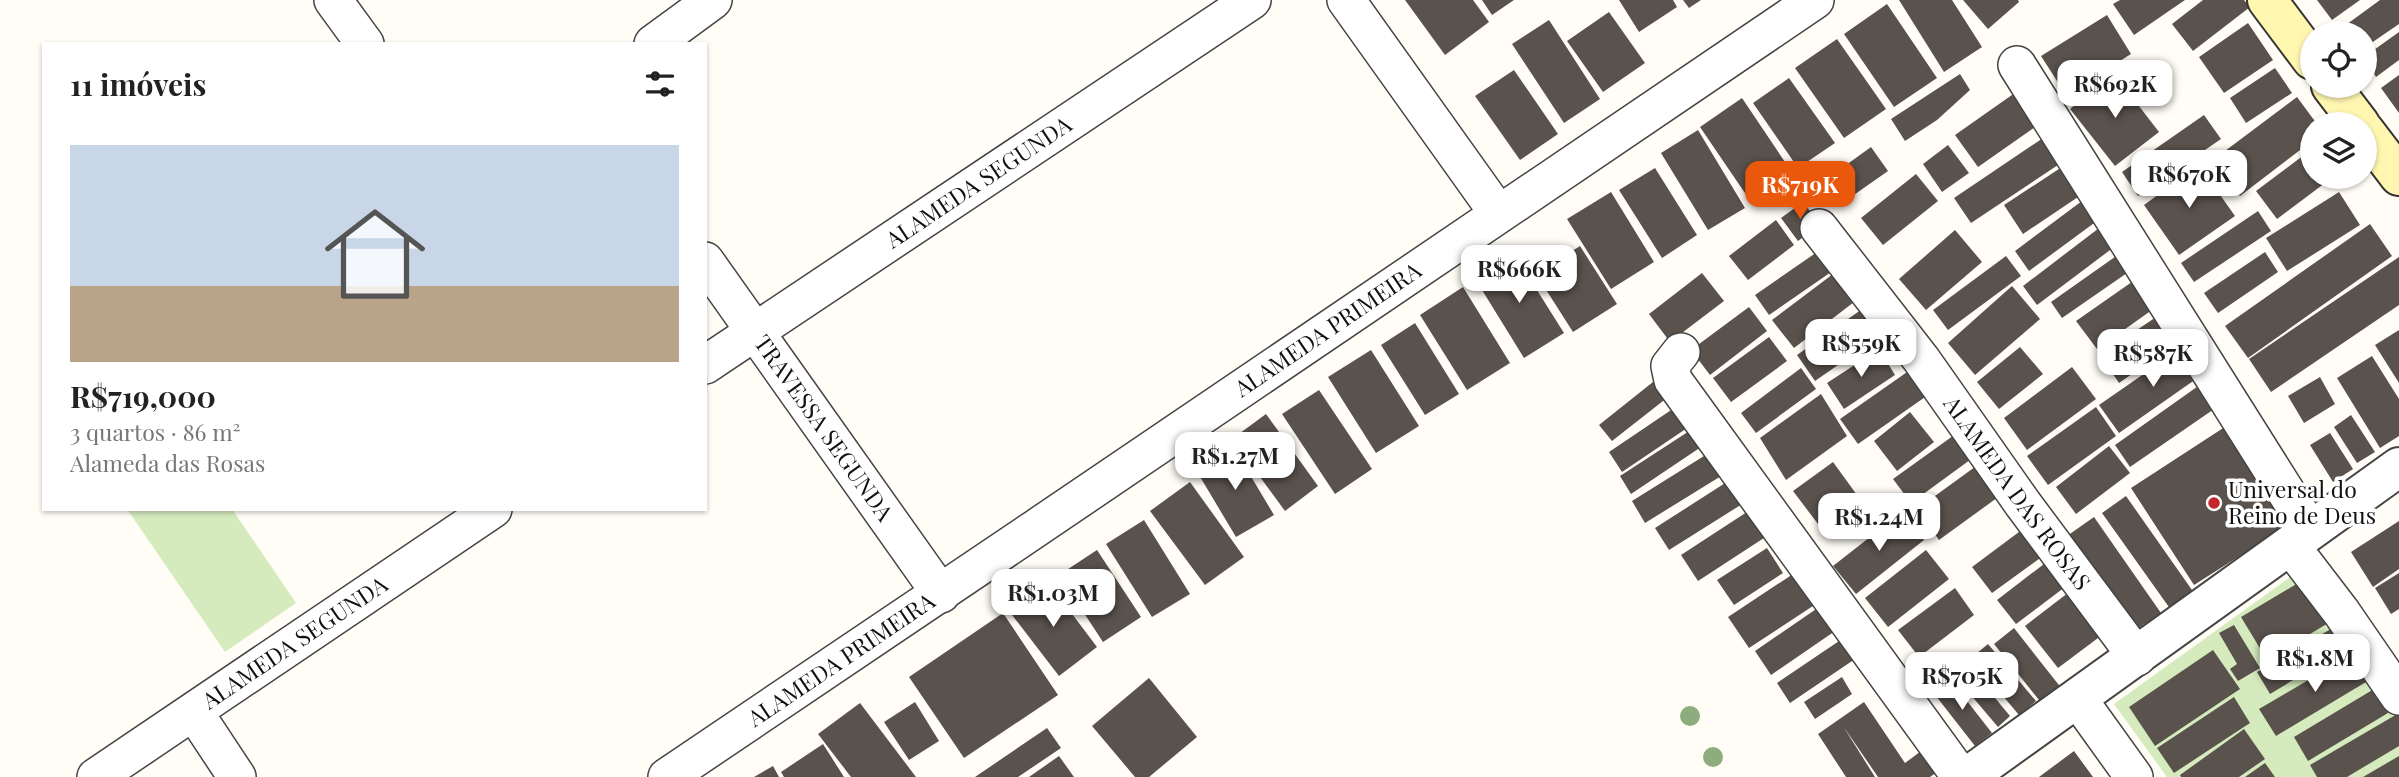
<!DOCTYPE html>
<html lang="pt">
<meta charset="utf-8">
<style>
body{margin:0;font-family:"Playfair Display",serif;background:#f6f6f6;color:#222;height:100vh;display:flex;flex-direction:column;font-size:26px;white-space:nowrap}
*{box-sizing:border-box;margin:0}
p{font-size:23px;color:#767676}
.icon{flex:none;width:38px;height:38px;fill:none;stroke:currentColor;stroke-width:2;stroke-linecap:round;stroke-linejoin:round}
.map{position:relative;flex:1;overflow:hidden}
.panel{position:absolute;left:42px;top:42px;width:665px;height:469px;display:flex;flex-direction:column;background:#fff;border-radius:0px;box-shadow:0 2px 5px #0004}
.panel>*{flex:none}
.controls{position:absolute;left:2300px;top:21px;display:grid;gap:14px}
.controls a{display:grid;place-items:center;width:77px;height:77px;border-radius:50%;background:#fff;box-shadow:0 2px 5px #0004;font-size:35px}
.price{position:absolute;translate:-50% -60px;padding:0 16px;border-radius:14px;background:#fff;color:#222;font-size:23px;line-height:46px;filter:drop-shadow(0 2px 4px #0008)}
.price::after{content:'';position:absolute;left:50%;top:42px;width:21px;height:16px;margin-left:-10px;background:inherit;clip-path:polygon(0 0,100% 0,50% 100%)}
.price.selected{background:#ea580c;color:#fff}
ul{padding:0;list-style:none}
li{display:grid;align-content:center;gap:14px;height:371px;padding:0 28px}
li+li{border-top:2px solid #e0e0e0}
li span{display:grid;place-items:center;height:217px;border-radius:0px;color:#555}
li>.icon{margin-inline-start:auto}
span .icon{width:126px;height:126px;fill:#fffc;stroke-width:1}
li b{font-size:30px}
h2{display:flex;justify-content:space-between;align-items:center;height:84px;padding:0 28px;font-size:30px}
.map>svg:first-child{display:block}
.green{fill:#d5ebbd}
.building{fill:#5a524d}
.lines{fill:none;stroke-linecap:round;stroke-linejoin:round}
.minor-casing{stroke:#444;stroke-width:40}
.tertiary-casing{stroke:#444;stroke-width:42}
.secondary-casing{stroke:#333;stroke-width:42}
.minor{stroke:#fff;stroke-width:37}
.tertiary{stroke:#fff;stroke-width:38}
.secondary{stroke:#fff6b0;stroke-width:38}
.tree{fill:#8dad7f}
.poi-dot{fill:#c4262e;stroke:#fff;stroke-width:2.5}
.labels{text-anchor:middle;stroke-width:7;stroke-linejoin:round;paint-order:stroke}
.street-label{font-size:23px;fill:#111;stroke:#fff}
.poi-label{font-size:23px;fill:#111;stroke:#fff;text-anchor:start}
</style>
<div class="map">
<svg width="2399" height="777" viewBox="0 0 2399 777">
<rect width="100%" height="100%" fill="#fffdf5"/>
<path class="green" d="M 127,509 L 232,509 L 296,603 L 225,652 Z
M 2300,570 L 2399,711 L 2399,777 L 2167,777 L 2114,704 Z"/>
<path class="building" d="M 1405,0 L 1473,0 L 1489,22 L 1445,55 Z
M 1482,0 L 1514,0 L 1492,15 Z
M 1619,0 L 1673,0 L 1677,7 L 1639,32 Z
M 1683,0 L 1701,0 L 1689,8 Z
M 1899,0 L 1952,0 L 1982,47 L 1944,72 Z
M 1963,0 L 2018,0 L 2019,2 L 1988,29 Z
M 2120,0 L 2185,0 L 2134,35 L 2113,4 Z
M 2203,0 L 2244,0 L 2250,7 L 2193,51 L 2172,24 Z
M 2317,0 L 2360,0 L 2332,20 Z
M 2380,0 L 2399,0 L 2399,24 L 2364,48 L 2364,33 L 2342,33 L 2339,30 Z
M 1887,4 L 1937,78 L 1894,107 L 1844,34 Z
M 1609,12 L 1645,63 L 1603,92 L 1567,41 Z
M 2107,15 L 2131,54 L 2066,95 L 2041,56 Z
M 1549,20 L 1600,99 L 1564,123 L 1512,44 Z
M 2248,23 L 2273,60 L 2224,93 L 2199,57 Z
M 2399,32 L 2399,60 L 2376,77 L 2364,57 Z
M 1837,39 L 1886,109 L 1844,138 L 1795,68 Z
M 2275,68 L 2292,93 L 2246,123 L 2230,98 Z
M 1514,70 L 1558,134 L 1520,160 L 1475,96 Z
M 1960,74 L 1970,90 L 1937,120 L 1905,141 L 1891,119 Z
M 2115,75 L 2159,132 L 2115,166 L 2070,109 Z
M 2399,75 L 2399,113 L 2381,88 Z
M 1789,78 L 1835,143 L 1798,168 L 1753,103 Z
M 2019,90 L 2042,122 L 1978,167 L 1955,135 Z
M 2297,97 L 2317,124 L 2312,124 L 2312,141 L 2240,196 L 2213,160 Z
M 1742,98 L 1791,171 L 1749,199 L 1700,127 Z
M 2204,115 L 2221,139 L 2138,196 L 2122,172 Z
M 1698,130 L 1745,208 L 1708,230 L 1661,153 Z
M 2049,134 L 2067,159 L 1971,223 L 1954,198 Z
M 1948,145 L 1969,173 L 1942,192 L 1923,164 Z
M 1871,147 L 1888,171 L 1841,204 L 1824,181 Z
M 2312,149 L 2312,177 L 2333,177 L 2277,219 L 2256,191 Z
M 2068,163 L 2087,191 L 2023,234 L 2004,205 Z
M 2199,165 L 2235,216 L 2179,255 L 2144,205 Z
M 1655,168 L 1697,235 L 1662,258 L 1619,190 Z
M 1916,174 L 1938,201 L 1883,245 L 1861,218 Z
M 1611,192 L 1654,262 L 1611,289 L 1567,219 Z
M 2339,192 L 2360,225 L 2287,271 L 2266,238 Z
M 2090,195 L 2105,215 L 2029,271 L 2015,251 Z
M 1803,202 L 1820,224 L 1798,241 L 1781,218 Z
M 2258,211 L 2271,231 L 2194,282 L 2181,263 Z
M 1776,220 L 1794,245 L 1748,280 L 1729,256 Z
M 2107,222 L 2122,241 L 2037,305 L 2023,286 Z
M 2370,224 L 2392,256 L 2248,358 L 2225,326 Z
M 1955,230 L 1982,262 L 1926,310 L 1899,279 Z
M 1580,246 L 1617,304 L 1573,332 L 1536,274 Z
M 2129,247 L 2140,264 L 2062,318 L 2051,302 Z
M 1820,250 L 1834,270 L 1769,315 L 1755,295 Z
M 1513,252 L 1564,333 L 1524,358 L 1474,277 Z
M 2265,252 L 2278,272 L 2218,313 L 2204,293 Z
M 2006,256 L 2021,276 L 1948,330 L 1933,310 Z
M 2399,257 L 2399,305 L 2271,392 L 2249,359 Z
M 1837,271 L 1858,299 L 1794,348 L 1772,320 Z
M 1702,273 L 1724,301 L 1670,342 L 1649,314 Z
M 2139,277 L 2159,305 L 2097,349 L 2076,321 Z
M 2012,286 L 2040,319 L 1975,375 L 1948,343 Z
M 1463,287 L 1510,363 L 1467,390 L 1420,315 Z
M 1749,307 L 1767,331 L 1710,375 L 1691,350 Z
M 1865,307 L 1884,333 L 1815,381 L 1797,355 Z
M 2162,313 L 2181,340 L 2119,383 L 2100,355 Z
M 1415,323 L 1459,394 L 1425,415 L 1381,345 Z
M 2399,330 L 2399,383 L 2375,345 Z
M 1769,337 L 1787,361 L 1731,402 L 1713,378 Z
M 2187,344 L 2206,372 L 2119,433 L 2099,405 Z
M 2020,347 L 2043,374 L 1999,409 L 1977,382 Z
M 1879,349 L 1895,375 L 1844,409 L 1827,383 Z
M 1371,350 L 1419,426 L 1376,453 L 1328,377 Z
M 2372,356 L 2399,399 L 2399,436 L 2380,448 L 2337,378 Z
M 2072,367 L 2096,399 L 2027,450 L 2004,418 Z
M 1801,368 L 1816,389 L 1756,433 L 1741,413 Z
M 1910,370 L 1928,395 L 1858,444 L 1840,419 Z
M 1663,374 L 1677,390 L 1612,441 L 1599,425 Z
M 2320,377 L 2335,404 L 2304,423 L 2288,396 Z
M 2201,384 L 2217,407 L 2130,467 L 2115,445 Z
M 1319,390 L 1372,469 L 1335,494 L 1282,414 Z
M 1821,394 L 1847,436 L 1786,480 L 1760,438 Z
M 1683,402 L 1696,422 L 1622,472 L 1609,452 Z
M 2096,407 L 2116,436 L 2048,485 L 2027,456 Z
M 1910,412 L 1934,442 L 1897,471 L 1874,441 Z
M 1266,414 L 1318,486 L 1285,511 L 1232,439 Z
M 2351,415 L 2375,452 L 2357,463 L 2334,427 Z
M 2234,421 L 2298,519 L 2194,585 L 2131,488 Z
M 1697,426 L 1707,443 L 1631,494 L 1620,476 Z
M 1957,433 L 1974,457 L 1911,503 L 1893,479 Z
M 2330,433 L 2353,469 L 2333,482 L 2310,445 Z
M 2109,446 L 2130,473 L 2076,514 L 2056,487 Z
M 1234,448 L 1274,515 L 1236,537 L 1196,470 Z
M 1712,451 L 1726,473 L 1645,523 L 1632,501 Z
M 1833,462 L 1857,495 L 1818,524 L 1793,491 Z
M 1979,464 L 2001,495 L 1939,540 L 1917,509 Z
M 1733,478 L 1747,501 L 1669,550 L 1655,528 Z
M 1190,482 L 1244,557 L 1205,585 L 1150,511 Z
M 2126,496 L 2199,600 L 2176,617 L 2102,513 Z
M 1750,510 L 1767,536 L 1698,581 L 1681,555 Z
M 1902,512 L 1924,540 L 1856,594 L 1833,566 Z
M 2094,517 L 2161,613 L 2134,631 L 2067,536 Z
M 1144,520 L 1190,594 L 1152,617 L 1106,544 Z
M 2399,521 L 2399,569 L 2373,587 L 2351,552 Z
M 2027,526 L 2047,553 L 1992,593 L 1972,567 Z
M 1767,548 L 1783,573 L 1734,605 L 1717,580 Z
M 1097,550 L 1141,617 L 1103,642 L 1059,575 Z
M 1926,550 L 1949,579 L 1888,627 L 1865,598 Z
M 2053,557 L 2073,581 L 2016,624 L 1997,600 Z
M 1799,570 L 1819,602 L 1749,648 L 1728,617 Z
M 2399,573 L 2399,609 L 2391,614 L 2375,588 Z
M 2305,579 L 2330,622 L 2267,660 L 2241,617 Z
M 1048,582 L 1097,647 L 1059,676 L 1009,611 Z
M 2077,586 L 2110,629 L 2058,668 L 2025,626 Z
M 1955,588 L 1974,615 L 1919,657 L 1898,630 Z
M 1822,605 L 1838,629 L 1771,675 L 1755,651 Z
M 1003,613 L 1058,695 L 964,758 L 909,677 Z
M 2234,625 L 2260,668 L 2238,681 L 2230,669 L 2237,664 L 2219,633 Z
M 2336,626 L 2348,647 L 2270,694 L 2257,672 Z
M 2014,628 L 2062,689 L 2043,705 L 1994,644 Z
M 1845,637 L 1858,657 L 1790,703 L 1777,683 Z
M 1988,644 L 2036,701 L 2019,715 L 1971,658 Z
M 2213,650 L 2240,689 L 2155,746 L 2129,707 Z
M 2356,652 L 2371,679 L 2276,736 L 2259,709 Z
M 1966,663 L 2010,716 L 1998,727 L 1953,674 Z
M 1842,677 L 1852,694 L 1815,719 L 1804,702 Z
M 1149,678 L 1197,737 L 1149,777 L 1135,777 L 1092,726 Z
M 1949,678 L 1992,733 L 1975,746 L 1932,691 Z
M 2374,689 L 2388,713 L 2308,761 L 2294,737 Z
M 2234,697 L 2250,723 L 2174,773 L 2157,748 Z
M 915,702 L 939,741 L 909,760 L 884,722 Z
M 1864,702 L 1905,763 L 1932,743 L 1947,765 L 1930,777 L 1878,777 L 1843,726 L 1875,777 L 1846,777 L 1818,734 Z
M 860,703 L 916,777 L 851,777 L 818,734 Z
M 2399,713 L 2399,746 L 2347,777 L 2317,777 L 2310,765 Z
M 1047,728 L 1061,748 L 1018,777 L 975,777 Z
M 2244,729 L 2265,759 L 2239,777 L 2181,777 L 2180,775 Z
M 823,744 L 844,777 L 784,777 L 781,772 Z
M 2074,751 L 2093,777 L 2039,777 Z
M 1059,756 L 1074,777 L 1029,777 Z
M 2399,756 L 2399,777 L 2363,777 Z
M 2265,763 L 2275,777 L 2245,777 Z
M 773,766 L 779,777 L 754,777 Z"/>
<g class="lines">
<defs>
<g id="minor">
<path d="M 333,0 L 365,44"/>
<path d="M 1346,0 L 1498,213"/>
<path d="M 653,44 L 713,0"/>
<path d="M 2017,65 L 2310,530"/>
<path id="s1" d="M 1819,228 L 1921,359 L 2023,504 L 2137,657"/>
<path id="s2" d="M 705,261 L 941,594"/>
<path d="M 1681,352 L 1670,366 L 1673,380 L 1961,777"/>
<path id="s3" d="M 705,365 L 1252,0"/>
<path d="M 2290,545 L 2342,613 L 2399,696"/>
<path d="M 2078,699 L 2134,777"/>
<path d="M 194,712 L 237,777"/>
<path id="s4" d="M 96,777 L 493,509"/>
<path id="s5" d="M 667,777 C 1051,520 1431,258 1815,0"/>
</g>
<path id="tertiary" d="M 1967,777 L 2399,467"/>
<path id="secondary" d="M 2267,0 L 2312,60
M 2331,86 L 2360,124
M 2364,130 L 2399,176"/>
</defs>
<use href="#minor" class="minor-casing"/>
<use href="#tertiary" class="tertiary-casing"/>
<use href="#secondary" class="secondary-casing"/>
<use href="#minor" class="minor"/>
<use href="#tertiary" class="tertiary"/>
<use href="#secondary" class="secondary"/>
</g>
<g class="tree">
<circle cx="1690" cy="716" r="10"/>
<circle cx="1713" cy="757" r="10"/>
</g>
<circle class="poi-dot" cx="2214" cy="503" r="7"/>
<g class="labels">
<g class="street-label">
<text dy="8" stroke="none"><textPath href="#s3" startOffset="329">ALAMEDA SEGUNDA</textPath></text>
<text dy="8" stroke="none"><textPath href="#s5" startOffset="798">ALAMEDA PRIMEIRA</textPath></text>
<text dy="8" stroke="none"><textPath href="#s2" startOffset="205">TRAVESSA SEGUNDA</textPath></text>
<text dy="8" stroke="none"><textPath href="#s1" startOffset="331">ALAMEDA DAS ROSAS</textPath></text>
<text dy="8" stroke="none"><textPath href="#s4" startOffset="240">ALAMEDA SEGUNDA</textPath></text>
<text dy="8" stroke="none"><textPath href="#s5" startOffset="210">ALAMEDA PRIMEIRA</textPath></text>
</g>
<g class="poi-label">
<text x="2228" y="498">Universal do<tspan x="2228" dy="26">Reino de Deus</tspan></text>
</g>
</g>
</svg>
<div class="controls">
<a><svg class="icon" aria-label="locate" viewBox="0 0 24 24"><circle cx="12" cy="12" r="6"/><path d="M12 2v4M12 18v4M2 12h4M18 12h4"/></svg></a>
<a><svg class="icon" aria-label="layers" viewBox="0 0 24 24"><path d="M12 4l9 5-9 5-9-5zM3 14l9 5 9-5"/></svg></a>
</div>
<b class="price" style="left:2115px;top:120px">R$692K</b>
<b class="price" style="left:2189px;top:210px">R$670K</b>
<b class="price selected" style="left:1800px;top:221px">R$719K</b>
<b class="price" style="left:1519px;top:305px">R$666K</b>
<b class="price" style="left:1861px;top:379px">R$559K</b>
<b class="price" style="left:2153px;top:389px">R$587K</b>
<b class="price" style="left:1235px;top:492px">R$1.27M</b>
<b class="price" style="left:1879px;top:553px">R$1.24M</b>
<b class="price" style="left:1053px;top:629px">R$1.03M</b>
<b class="price" style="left:2315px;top:694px">R$1.8M</b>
<b class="price" style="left:1962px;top:712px">R$705K</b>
<section class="panel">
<h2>11 imóveis<svg class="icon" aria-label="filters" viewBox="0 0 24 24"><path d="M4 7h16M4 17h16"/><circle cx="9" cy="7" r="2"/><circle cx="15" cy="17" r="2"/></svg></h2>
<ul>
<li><span style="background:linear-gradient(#c9d6e8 65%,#b9a48a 0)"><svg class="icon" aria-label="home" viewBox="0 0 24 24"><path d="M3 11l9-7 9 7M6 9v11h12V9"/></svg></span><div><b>R$719,000</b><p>3 quartos · 86 m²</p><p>Alameda das Rosas</p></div></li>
</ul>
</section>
</div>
